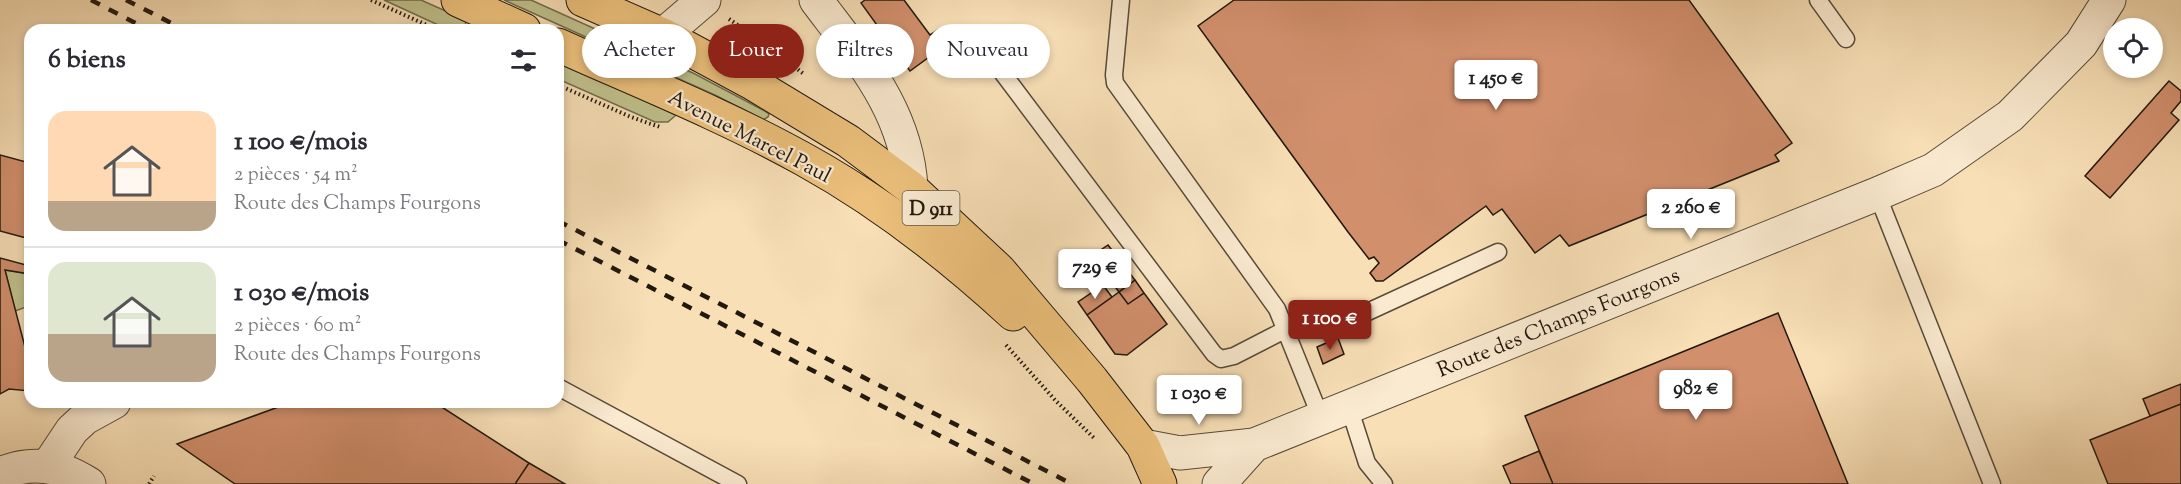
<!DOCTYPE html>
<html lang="fr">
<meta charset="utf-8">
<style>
body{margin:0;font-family:"Sorts Mill Goudy",serif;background:#f7f7f7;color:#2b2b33;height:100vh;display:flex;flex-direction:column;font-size:22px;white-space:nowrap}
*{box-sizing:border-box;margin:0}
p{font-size:20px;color:#7c7c81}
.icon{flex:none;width:33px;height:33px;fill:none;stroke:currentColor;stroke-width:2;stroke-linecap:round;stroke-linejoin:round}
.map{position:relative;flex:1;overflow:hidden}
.side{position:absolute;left:24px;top:24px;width:540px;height:384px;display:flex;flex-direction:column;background:#fff;border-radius:18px;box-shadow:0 3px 9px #0003}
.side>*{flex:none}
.hud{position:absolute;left:582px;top:24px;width:570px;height:54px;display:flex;gap:12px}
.fabs{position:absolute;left:2103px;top:18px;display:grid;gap:12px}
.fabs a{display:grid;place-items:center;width:60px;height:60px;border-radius:50%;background:#fff;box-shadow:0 3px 9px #0003;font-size:30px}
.price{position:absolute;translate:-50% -51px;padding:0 14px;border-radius:6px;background:#fff;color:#222;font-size:20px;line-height:39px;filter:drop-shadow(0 2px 3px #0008)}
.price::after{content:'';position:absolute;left:50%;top:36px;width:18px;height:14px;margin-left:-9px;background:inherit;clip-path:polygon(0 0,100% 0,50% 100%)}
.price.selected{background:#8f2418;color:#fff}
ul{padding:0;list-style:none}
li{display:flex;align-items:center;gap:18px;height:150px;padding:0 24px}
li+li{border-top:2px solid #e1e1e2}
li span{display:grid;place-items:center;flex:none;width:168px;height:120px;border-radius:18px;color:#555}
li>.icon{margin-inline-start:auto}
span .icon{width:72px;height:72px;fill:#fffc;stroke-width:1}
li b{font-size:26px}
h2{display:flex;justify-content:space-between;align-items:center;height:72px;padding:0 24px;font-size:26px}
.pill{padding:0 21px;border-radius:27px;background:#fff;box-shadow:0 3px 9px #0003;font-size:21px;line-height:54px}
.pill.selected{background:#8f2418;color:#fff}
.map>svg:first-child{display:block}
.green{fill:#c0c18c;stroke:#706c4e;stroke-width:1.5}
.building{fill:#d18f6c;stroke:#21180f;stroke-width:1.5}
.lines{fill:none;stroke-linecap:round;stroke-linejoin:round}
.service-casing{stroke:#574a39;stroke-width:19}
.minor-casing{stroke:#574a39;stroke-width:35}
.primary-casing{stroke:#21180f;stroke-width:35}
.path{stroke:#21180f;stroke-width:4;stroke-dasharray:1.5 3;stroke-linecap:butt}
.service{stroke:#faead0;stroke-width:16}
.minor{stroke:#faead0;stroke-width:33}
.primary{stroke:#ecc07b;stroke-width:33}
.rail{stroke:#21180f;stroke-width:4.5;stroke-dasharray:10 10;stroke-linecap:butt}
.labels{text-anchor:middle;stroke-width:4.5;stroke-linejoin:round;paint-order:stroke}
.shield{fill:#faead0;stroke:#625749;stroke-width:1.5}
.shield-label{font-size:20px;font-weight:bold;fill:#21180f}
.street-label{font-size:21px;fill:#21180f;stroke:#faead0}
</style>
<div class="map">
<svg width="2181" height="484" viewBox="0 0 2181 484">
<rect width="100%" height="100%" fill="#f8dfb6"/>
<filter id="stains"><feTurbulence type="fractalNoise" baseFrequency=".00333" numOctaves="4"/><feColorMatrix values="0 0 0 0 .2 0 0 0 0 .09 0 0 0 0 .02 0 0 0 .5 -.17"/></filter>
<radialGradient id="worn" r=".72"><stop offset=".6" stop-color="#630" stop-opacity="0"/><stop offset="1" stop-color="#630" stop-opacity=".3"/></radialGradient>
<path class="green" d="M 384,0 L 421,0 L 466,20 L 465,30 L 449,30 Z
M 504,0 L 531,0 L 693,73 L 763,110 L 769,114 L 768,117 L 763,120 L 717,96 Z
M 558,61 L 676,115 L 668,122 L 655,122 L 558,79 Z
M 5,270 L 30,274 L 29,306 L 15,311 Z"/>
<path class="building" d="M 865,0 L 904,0 L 930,35 L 941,28 L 951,41 L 910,71 L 861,3 Z
M 1234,0 L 1689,0 L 1792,143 L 1775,155 L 1779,161 L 1569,246 L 1560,235 L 1535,253 L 1502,209 L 1493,215 L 1486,206 L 1383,281 L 1376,281 L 1370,273 L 1379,263 L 1374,257 L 1369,259 L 1348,232 L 1198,26 Z
M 2169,81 L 2181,91 L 2181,101 L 2171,113 L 2179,120 L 2110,198 L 2085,176 Z
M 0,155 L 30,163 L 30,239 L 0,231 Z
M 1108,245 L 1135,280 L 1119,292 L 1092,256 Z
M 0,258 L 30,266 L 30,274 L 5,270 L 26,351 L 30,348 L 30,391 L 9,389 L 0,394 Z
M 1135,280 L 1144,293 L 1128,304 L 1119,292 Z
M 1103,285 L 1112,297 L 1087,315 L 1078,302 Z
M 1119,292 L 1128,304 L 1144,293 L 1167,324 L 1127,355 L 1115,354 L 1087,315 Z
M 1778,313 L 1848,484 L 1553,484 L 1525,416 Z
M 1338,338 L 1344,354 L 1323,364 L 1317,347 Z
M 2181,384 L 2181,404 L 2150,416 L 2143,399 Z
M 292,402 L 434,402 L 529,463 L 515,484 L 235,484 L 177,444 Z
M 2181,404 L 2181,484 L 2108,484 L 2090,440 Z
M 1539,451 L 1553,484 L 1511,484 L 1503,466 Z
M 529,463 L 565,484 L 515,484 Z"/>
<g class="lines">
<defs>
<path id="service" d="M 1121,0 L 1114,75 L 1115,83 L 1277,309 L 1321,418
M 1818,0 L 1846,39
M 983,47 L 1214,354 L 1221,359 L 1234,356 L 1314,315 L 1334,317 L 1361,315 L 1498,252
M 1877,194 L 1992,484
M 558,387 L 738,484
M 1349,407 L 1367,463 L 1384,484"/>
<path id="minor" d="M 816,0 C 860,59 907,111 911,188
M 663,35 L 704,0
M 1143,446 L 1180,453 L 1254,445 L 1877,194 L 1933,170 L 2010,116 L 2081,44 L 2109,0
M 48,466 L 72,430 L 85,418 L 114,402
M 0,474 C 32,460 60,465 89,484
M 1219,484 L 1254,445"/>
<path id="primary" d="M 458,0 L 524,30
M 583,0 L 663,35 L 752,83 L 848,141 L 911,188 L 999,270 L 1092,380 L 1143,446 L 1160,484
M 558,45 C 641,82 726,116 805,160 C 881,202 950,256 1013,314"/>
</defs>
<use href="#service" class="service-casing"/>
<use href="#minor" class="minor-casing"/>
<use href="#primary" class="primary-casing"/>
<path class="path" d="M 371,0 L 438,30
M 729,19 L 760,40 L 805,75
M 558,85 L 631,117 L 660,127
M 1006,345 L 1056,401 L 1094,438
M 149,484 L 154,476"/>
<use href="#service" class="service"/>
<use href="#minor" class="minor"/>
<use href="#primary" class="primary"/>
<path class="rail" d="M 91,0 L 149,30
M 126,0 L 185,30
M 558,221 L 1072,484
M 558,240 L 1034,484"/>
</g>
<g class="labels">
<rect class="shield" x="902.5" y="191" width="57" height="34" rx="4.5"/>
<g class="shield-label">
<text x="931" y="215">D 911</text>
</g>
<g class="street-label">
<text transform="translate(750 136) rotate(27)" y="7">Avenue Marcel Paul</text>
<text transform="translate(1558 322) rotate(-22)" y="7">Route des Champs Fourgons</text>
</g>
</g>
<rect width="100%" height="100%" filter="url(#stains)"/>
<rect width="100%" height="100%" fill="url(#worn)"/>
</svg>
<div class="fabs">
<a><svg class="icon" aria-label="locate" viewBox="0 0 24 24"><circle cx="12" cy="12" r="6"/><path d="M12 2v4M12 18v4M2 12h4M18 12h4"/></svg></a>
</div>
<b class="price" style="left:1496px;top:111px">1 450 €</b>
<b class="price" style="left:1691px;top:240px">2 260 €</b>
<b class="price" style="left:1095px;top:300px">729 €</b>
<b class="price selected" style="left:1330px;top:351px">1 100 €</b>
<b class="price" style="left:1696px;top:421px">982 €</b>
<b class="price" style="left:1199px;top:426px">1 030 €</b>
<div class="hud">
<a class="pill">Acheter</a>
<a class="pill selected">Louer</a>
<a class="pill">Filtres</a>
<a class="pill">Nouveau</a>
</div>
<section class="side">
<h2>6 biens<svg class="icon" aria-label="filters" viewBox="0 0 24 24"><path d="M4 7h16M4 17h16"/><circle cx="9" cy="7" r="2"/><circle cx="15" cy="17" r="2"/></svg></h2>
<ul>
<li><span style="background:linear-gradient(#ffd9b3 75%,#b9a48a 0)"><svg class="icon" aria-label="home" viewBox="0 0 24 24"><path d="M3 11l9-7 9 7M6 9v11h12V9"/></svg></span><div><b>1 100 €/mois</b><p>2 pièces · 54 m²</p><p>Route des Champs Fourgons</p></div></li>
<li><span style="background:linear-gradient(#dfe7d0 60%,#b9a48a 0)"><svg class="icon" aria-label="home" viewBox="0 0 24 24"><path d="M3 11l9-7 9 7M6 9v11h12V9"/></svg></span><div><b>1 030 €/mois</b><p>2 pièces · 60 m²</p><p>Route des Champs Fourgons</p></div></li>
</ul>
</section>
</div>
